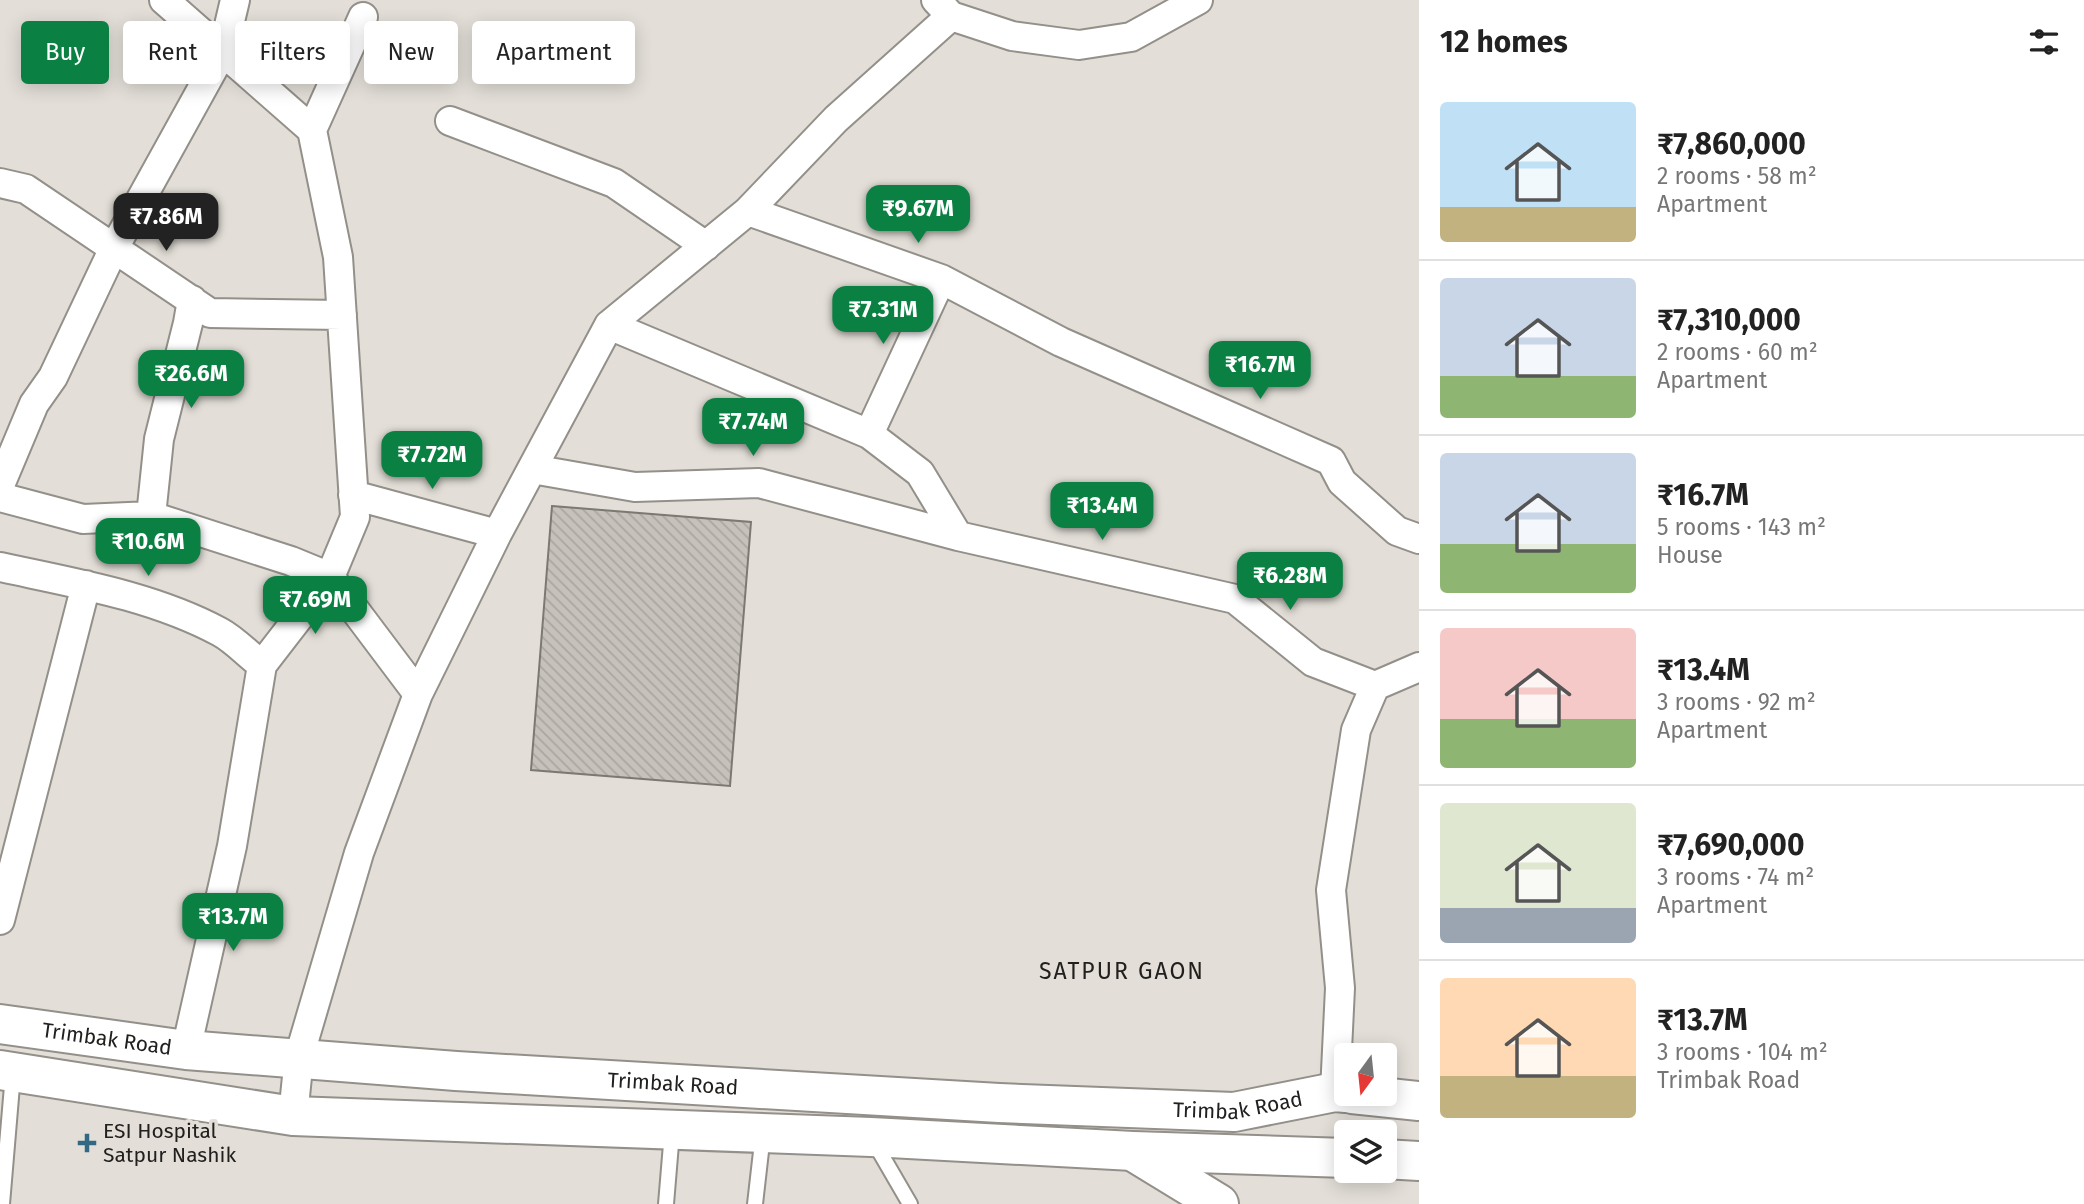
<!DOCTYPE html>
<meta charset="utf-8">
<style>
body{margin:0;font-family:"Fira Sans",sans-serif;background:#f6f6f6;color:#222;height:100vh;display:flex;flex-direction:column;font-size:26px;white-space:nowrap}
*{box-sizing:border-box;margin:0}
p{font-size:23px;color:#767676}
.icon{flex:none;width:38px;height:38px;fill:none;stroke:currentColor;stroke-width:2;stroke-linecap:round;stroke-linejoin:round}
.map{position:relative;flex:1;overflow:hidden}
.details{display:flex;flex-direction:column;background:#fff;width:665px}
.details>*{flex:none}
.guide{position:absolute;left:21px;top:21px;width:665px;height:63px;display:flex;gap:14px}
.needle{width:46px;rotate:195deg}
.fabs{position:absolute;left:1334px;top:1043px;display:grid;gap:14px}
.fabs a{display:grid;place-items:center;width:63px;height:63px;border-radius:7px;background:#fff;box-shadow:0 4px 18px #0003;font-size:35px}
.price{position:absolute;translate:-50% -60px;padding:0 16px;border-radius:14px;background:#0b8043;color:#fff;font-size:23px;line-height:46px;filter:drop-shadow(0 2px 4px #0008)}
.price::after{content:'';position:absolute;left:50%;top:42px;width:21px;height:16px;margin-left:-10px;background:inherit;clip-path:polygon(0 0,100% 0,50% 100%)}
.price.on{background:#222;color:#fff}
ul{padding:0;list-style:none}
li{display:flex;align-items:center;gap:21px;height:175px;padding:0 21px}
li+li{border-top:2px solid #e0e0e0}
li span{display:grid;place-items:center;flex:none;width:196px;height:140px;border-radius:7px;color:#555}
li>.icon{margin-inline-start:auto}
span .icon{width:84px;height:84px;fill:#fffc;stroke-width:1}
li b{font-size:30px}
h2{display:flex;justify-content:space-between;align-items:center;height:84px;padding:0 21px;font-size:30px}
.pill{padding:0 24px;border-radius:7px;background:#fff;box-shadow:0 4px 18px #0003;font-size:24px;line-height:63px}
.pill.on{background:#0b8043;color:#fff}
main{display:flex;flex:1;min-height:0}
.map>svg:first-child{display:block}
.building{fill:url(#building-back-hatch);stroke:#7c7872;stroke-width:2}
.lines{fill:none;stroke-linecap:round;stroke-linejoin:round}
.lane-casing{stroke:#938f89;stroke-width:18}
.street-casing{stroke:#938f89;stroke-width:32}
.highway-casing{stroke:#938f89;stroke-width:42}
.lane{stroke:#fff;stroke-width:14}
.street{stroke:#fff;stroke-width:28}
.highway{stroke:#fff;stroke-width:38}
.poi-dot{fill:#316883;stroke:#e3dfd8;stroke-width:2.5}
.labels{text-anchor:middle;stroke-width:7;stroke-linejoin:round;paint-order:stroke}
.street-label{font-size:21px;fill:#22201e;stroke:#e3dfd8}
.poi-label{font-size:21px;fill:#22201e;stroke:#e3dfd8;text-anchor:start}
.neighbourhood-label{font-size:23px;letter-spacing:2px;fill:#22201e;stroke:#e3dfd8}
</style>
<main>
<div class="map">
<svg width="1419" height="1204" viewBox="0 0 1419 1204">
<defs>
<pattern id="building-back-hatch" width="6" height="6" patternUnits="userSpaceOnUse" patternTransform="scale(1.75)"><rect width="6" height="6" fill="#c6c2bb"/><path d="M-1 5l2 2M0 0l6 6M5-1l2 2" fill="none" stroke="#aaa6a0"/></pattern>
</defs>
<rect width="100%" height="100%" fill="#e3dfd8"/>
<path class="building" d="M 552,506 L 751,522 L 730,786 L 531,770 Z"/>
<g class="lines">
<defs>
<path id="lane" d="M 874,1142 L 910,1204
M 2,1204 L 13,1074
M 666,1204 L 672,1132
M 755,1204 L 763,1134"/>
<path id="street" d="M 164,0 L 312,130 L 338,257 L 355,517 L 330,577 L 262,665 L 232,846 L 186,1050
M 936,0 L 951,16 L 1012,36 L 1079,45 L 1131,37 L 1198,0
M 450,121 L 614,183 L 706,246
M 312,130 L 363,17
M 0,183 L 26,189 L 210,313 L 342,315
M 748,211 L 941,279 L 1061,342 L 1331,461 L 1342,482 L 1397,531 L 1419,539
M 609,325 L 869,434 L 920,473 L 958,536
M 869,434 L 941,279
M 532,469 L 635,487 L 759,483 L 958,536 L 1235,599 L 1313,662 L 1375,686
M 0,485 L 34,404 L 53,377 L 114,248 L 223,51 L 235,0
M 353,495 L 497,534
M 0,497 L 83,519 L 151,516 L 291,561 L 330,577 L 418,694
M 151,516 L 159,439 L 188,323 L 192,300
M 0,567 C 74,583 153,596 220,632 C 235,640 248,655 262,665
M 0,920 L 86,585
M 1335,1092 L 1340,988 L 1331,890 L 1356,730 L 1375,686 L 1419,667
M 293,1116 L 299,1057 L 359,853 L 418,694 L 497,534 L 609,325 L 748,211 L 836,119 L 951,16"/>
<g id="highway">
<path id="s1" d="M 0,1024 L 186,1050 L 456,1071 L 999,1103 L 1234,1112 L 1335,1092 L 1346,1093"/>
<path d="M 0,1070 L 293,1116 L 871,1137 L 1133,1151 L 1346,1158"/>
<path d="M 1352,1094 L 1419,1101"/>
<path d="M 1134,1152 L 1219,1204"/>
<path d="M 1384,1159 L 1419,1161"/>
</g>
</defs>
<use href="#lane" class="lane-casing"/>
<use href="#street" class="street-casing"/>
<use href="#highway" class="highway-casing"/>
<use href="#lane" class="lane"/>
<use href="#street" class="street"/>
<use href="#highway" class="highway"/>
</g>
<path class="poi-dot" d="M83.5 1132.5h7v7h7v7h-7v7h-7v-7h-7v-7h7z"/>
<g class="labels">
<g class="street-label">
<text dy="7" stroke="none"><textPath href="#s1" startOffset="108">Trimbak Road</textPath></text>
<text dy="7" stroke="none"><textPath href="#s1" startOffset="676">Trimbak Road</textPath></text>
<text dy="7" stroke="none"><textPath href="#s1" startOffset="1242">Trimbak Road</textPath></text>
</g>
<g class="poi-label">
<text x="103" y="1138">ESI Hospital<tspan x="103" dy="24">Satpur Nashik</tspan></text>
</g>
<g class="neighbourhood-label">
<text x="1122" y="979">SATPUR GAON</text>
</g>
</g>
</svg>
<div class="fabs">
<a><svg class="needle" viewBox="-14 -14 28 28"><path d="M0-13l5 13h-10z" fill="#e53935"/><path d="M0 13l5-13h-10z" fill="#767676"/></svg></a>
<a><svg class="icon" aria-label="layers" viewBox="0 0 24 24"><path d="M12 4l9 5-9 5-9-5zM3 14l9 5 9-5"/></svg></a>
</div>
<b class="price" style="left:918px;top:245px">₹9.67M</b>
<b class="price on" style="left:166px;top:253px">₹7.86M</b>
<b class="price" style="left:883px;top:346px">₹7.31M</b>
<b class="price" style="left:1260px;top:401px">₹16.7M</b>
<b class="price" style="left:191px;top:410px">₹26.6M</b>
<b class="price" style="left:753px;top:458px">₹7.74M</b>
<b class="price" style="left:432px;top:491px">₹7.72M</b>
<b class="price" style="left:1102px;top:542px">₹13.4M</b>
<b class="price" style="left:148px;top:578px">₹10.6M</b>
<b class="price" style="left:1290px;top:612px">₹6.28M</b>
<b class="price" style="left:315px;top:636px">₹7.69M</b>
<b class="price" style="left:233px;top:953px">₹13.7M</b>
<div class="guide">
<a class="pill on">Buy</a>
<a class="pill">Rent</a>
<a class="pill">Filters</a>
<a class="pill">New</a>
<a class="pill">Apartment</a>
</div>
</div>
<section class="details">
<h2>12 homes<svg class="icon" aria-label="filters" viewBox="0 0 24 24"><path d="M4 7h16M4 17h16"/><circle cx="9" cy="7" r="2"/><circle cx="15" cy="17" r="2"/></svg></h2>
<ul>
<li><span style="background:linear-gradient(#bfe0f5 75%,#c2b280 0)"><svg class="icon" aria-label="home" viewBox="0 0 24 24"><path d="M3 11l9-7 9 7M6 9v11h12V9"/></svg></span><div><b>₹7,860,000</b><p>2 rooms · 58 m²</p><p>Apartment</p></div></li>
<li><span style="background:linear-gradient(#c9d6e8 70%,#8fb573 0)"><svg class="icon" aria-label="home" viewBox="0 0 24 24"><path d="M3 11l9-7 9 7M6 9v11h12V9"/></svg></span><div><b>₹7,310,000</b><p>2 rooms · 60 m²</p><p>Apartment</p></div></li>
<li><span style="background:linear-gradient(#c9d6e8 65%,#8fb573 0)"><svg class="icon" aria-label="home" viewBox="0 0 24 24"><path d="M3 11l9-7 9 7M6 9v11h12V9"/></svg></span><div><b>₹16.7M</b><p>5 rooms · 143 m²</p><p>House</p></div></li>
<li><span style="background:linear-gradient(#f6c9c9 65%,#8fb573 0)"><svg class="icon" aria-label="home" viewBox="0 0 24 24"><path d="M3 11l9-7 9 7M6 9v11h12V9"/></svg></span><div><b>₹13.4M</b><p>3 rooms · 92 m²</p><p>Apartment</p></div></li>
<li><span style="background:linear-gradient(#dfe7d0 75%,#9aa5b1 0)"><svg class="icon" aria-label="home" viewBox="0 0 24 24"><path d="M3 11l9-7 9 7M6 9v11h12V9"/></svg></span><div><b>₹7,690,000</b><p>3 rooms · 74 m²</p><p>Apartment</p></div></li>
<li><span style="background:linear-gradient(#ffd9b3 70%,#c2b280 0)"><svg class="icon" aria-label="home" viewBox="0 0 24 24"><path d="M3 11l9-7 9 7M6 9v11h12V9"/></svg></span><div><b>₹13.7M</b><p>3 rooms · 104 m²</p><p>Trimbak Road</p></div></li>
</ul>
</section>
</main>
